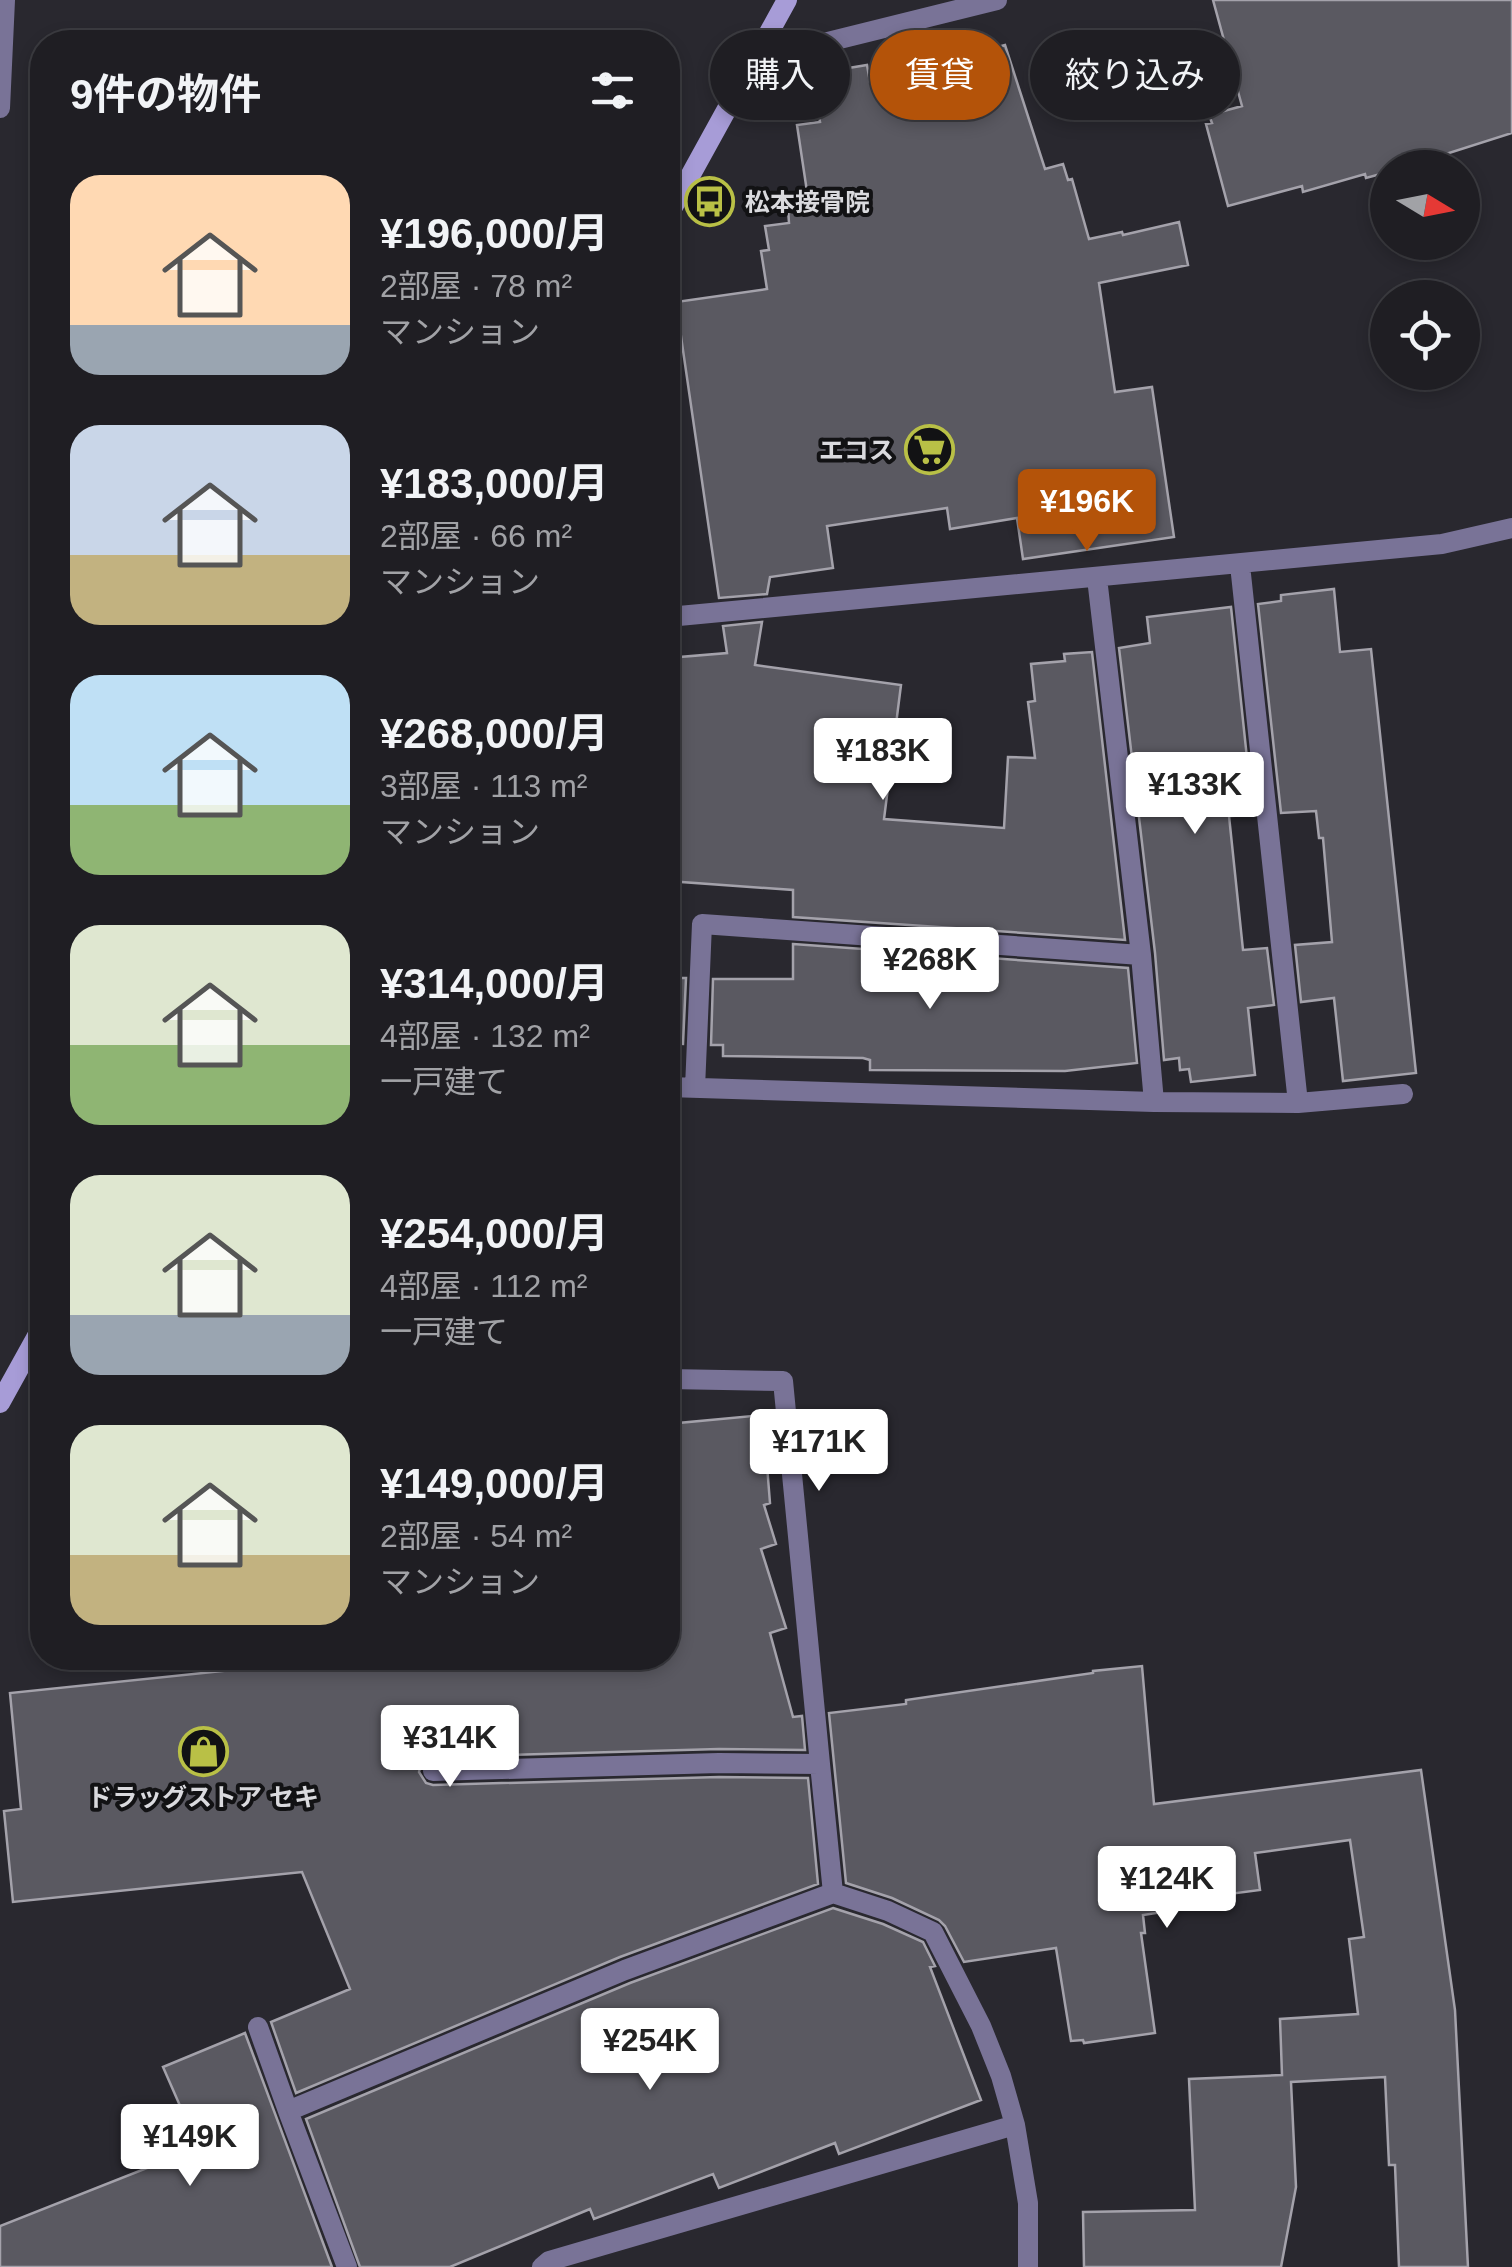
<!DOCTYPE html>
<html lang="ja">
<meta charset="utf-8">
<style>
body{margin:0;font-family:Arial,"Noto Sans JP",sans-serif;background:#2c2b30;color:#f1f3f6;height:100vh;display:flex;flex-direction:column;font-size:38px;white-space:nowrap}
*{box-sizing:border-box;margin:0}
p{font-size:32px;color:#a1a2a6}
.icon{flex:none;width:55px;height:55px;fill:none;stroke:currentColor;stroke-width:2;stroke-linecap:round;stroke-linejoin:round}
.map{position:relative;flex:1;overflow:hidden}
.side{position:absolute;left:30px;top:30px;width:650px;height:1640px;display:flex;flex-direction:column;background:#1f1e23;border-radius:40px;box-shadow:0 5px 15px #0003,0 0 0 2px #3c3c41}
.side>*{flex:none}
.hud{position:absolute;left:710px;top:30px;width:650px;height:90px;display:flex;gap:20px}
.needle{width:65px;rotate:100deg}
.buttons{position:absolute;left:1370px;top:150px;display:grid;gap:20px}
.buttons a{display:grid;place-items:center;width:110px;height:110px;border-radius:50%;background:#1f1e23;box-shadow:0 5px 15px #0003,0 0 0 2px #3c3c41;font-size:50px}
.price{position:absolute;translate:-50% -85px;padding:0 22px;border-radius:10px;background:#fff;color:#222;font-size:32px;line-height:65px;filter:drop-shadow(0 2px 5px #0008)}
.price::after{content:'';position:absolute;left:50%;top:60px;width:30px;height:22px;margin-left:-15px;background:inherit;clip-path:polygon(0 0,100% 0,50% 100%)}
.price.current{background:#b45309;color:#fff}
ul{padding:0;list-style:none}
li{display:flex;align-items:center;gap:30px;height:250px;padding:0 40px}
li span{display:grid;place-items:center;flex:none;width:280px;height:200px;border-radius:30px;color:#555}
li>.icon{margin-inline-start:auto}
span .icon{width:120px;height:120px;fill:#fffc;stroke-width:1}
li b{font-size:42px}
h2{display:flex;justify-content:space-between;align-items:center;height:120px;padding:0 40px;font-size:42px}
.chip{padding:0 35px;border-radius:45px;background:#1f1e23;box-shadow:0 5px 15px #0003,0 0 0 2px #3c3c41;font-size:35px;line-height:90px}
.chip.current{background:#b45309;color:#fff}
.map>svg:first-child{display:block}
.building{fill:#5a5961;stroke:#a4a2ab;stroke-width:2.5}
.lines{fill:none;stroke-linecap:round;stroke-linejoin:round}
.minor{stroke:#797397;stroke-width:20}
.secondary{stroke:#a79cd7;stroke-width:20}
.labels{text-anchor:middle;stroke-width:8;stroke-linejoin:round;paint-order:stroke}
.poi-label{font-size:25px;font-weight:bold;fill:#dadade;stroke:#121214;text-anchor:start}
</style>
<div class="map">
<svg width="1512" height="2267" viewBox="0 0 1512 2267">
<rect width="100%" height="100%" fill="#29282f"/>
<path class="building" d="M 1213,0 L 1512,0 L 1512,133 L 1402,168 L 1388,168 L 1388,172 L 1366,178 L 1365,174 L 1303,192 L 1302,186 L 1228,206 L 1206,124 L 1212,123 L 1209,115 L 1242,106 Z
M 988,43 L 990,49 L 1005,45 L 1045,169 L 1063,164 L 1068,180 L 1072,179 L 1089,239 L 1122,232 L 1123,235 L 1179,222 L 1188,265 L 1099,283 L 1115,392 L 1152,387 L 1174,537 L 1023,559 L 1017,518 L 950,529 L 947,508 L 827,526 L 833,568 L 770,577 L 767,594 L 719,598 L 676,302 L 767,289 L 761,251 L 769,250 L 765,226 L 789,223 L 788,209 L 809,205 L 797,125 L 820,122 L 812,74 L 867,65 L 870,82 Z
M 1334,589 L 1340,652 L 1371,649 L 1416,1073 L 1343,1081 L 1334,998 L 1301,1002 L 1295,945 L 1332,942 L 1323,838 L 1319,838 L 1316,811 L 1281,813 L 1258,604 L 1281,601 L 1281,595 Z
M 1231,607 L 1253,815 L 1229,816 L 1243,950 L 1267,948 L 1274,1005 L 1248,1008 L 1255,1075 L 1191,1082 L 1189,1069 L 1180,1070 L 1179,1058 L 1164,1060 L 1155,953 L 1119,648 L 1150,643 L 1147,617 Z
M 762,622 L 755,665 L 901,685 L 884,819 L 1004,828 L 1008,757 L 1035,758 L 1028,702 L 1035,701 L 1031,664 L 1065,661 L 1064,654 L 1092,652 L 1125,940 L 793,917 L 793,890 L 668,881 L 668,658 L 727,653 L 723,626 Z
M 793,944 L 1128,968 L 1137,1063 L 1065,1071 L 870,1070 L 870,1060 L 863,1058 L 723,1056 L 723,1045 L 711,1045 L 713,979 L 793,979 Z
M 668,978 L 686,978 L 683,1044 L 668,1043 Z
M 763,1415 L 770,1503 L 764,1505 L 776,1544 L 761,1549 L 786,1628 L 770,1633 L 793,1717 L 802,1716 L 805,1750 L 719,1749 L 433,1757 L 421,1764 L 419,1772 L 426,1783 L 433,1785 L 719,1777 L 808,1778 L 818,1884 L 620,1957 L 296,2093 L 271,2022 L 350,1989 L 302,1872 L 13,1902 L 4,1811 L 21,1809 L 10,1693 L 347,1658 L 668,1658 L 668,1424 Z
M 1142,1666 L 1154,1804 L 1421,1770 L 1455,2010 L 1468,2267 L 1399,2267 L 1395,2165 L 1389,2165 L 1385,2077 L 1291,2082 L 1296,2187 L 1281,2267 L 1084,2267 L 1083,2212 L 1195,2210 L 1189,2079 L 1282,2075 L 1280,2019 L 1358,2014 L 1349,1939 L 1364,1937 L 1350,1840 L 1255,1853 L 1260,1890 L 1221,1895 L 1221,1903 L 1143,1915 L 1145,1933 L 1141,1933 L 1155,2033 L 1084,2043 L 1083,2040 L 1071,2041 L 1056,1948 L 964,1962 L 945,1926 L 939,1920 L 892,1898 L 846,1883 L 829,1713 L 906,1704 L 906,1700 L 1093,1673 L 1093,1671 Z
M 833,1908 L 883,1924 L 923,1942 L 935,1966 L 930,1967 L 981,2100 L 839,2154 L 835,2143 L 719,2188 L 713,2174 L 594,2219 L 590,2209 L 450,2267 L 360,2267 L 306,2119 L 630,1983 Z
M 245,2033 L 332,2267 L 0,2267 L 0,2226 L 190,2151 L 173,2111 L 181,2108 L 163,2067 Z"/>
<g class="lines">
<path class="minor" d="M 755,60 L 997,0
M 0,108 L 5,0
M 1240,565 L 1298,1103
M 1097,578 L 1141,955 L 1154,1102 L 1298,1103 L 1403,1094
M 668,617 L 1442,544 L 1512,528
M 668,1087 L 1154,1102
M 695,1088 L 702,924 L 1141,955
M 668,1379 L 783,1381 L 820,1764
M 433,1771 L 719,1763 L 820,1764 L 833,1893
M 258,2027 L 288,2111
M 347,2267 L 288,2111 L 625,1970 L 833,1893 L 888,1911 L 933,1932 L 981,2026 L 1001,2076 L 1015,2125 L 1028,2203 L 1028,2267
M 542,2267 L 549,2261 L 1015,2125"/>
<path class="secondary" d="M 668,216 L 787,0
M 0,1403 L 42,1327"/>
</g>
<defs>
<symbol id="bus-ring" viewBox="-11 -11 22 22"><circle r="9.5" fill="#121214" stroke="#b9c046" stroke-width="1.5"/><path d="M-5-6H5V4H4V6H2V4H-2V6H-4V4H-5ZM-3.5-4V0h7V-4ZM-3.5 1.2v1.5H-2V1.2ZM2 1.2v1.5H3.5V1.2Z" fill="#b9c046"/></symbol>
<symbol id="supermarket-ring" viewBox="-11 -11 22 22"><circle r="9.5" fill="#121214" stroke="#b9c046" stroke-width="1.5"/><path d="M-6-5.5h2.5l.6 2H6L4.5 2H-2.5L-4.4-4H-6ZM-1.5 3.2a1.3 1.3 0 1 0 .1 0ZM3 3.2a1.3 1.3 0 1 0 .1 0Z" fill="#b9c046"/></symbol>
<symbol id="shop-ring" viewBox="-11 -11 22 22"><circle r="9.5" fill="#121214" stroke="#b9c046" stroke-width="1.5"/><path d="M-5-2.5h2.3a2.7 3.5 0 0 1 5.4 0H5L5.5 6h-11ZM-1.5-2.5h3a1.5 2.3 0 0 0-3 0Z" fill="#b9c046"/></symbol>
</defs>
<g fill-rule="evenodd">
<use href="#bus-ring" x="682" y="174" width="55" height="55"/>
<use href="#supermarket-ring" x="902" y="422" width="55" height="55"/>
<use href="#shop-ring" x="176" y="1724" width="55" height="55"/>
</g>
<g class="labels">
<g class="poi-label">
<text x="745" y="211">松本接骨院</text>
<text x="894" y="459" text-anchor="end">エコス</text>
<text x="203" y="1806" text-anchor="middle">ドラッグストア セキ</text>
</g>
</g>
</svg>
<div class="buttons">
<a><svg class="needle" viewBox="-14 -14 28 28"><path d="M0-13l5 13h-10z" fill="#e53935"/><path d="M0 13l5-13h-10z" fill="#a1a2a6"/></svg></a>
<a><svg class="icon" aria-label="locate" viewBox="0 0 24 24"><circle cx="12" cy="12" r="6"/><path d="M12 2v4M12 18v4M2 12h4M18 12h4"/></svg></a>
</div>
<b class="price current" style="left:1087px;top:554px">¥196K</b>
<b class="price" style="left:883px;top:803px">¥183K</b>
<b class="price" style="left:1195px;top:837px">¥133K</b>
<b class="price" style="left:930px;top:1012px">¥268K</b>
<b class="price" style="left:819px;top:1494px">¥171K</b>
<b class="price" style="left:450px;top:1790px">¥314K</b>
<b class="price" style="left:1167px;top:1931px">¥124K</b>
<b class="price" style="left:650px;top:2093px">¥254K</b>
<b class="price" style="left:190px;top:2189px">¥149K</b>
<div class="hud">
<a class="chip">購入</a>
<a class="chip current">賃貸</a>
<a class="chip">絞り込み</a>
</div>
<section class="side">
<h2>9件の物件<svg class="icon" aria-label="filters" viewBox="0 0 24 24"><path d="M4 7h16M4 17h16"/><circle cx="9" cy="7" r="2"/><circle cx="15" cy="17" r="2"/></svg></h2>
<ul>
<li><span style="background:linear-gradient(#ffd9b3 75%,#9aa5b1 0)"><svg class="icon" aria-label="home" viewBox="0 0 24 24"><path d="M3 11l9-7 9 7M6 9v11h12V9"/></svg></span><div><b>¥196,000/月</b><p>2部屋 · 78 m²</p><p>マンション</p></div></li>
<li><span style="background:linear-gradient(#c9d6e8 65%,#c2b280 0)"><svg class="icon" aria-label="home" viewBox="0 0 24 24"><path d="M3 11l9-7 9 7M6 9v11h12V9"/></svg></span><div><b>¥183,000/月</b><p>2部屋 · 66 m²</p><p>マンション</p></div></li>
<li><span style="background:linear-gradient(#bfe0f5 65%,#8fb573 0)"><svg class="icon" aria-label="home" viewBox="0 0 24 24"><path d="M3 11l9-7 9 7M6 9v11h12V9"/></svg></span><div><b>¥268,000/月</b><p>3部屋 · 113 m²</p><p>マンション</p></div></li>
<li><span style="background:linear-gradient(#dfe7d0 60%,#8fb573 0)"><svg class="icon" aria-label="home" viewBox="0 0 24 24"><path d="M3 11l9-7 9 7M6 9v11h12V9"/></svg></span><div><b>¥314,000/月</b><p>4部屋 · 132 m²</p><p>一戸建て</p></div></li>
<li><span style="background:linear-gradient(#dfe7d0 70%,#9aa5b1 0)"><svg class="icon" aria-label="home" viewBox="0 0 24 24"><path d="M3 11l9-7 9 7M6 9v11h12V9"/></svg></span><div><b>¥254,000/月</b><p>4部屋 · 112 m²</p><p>一戸建て</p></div></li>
<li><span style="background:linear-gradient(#dfe7d0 65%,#c2b280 0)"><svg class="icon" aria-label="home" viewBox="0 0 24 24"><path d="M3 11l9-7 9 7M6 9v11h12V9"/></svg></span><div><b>¥149,000/月</b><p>2部屋 · 54 m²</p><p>マンション</p></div></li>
</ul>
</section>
</div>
